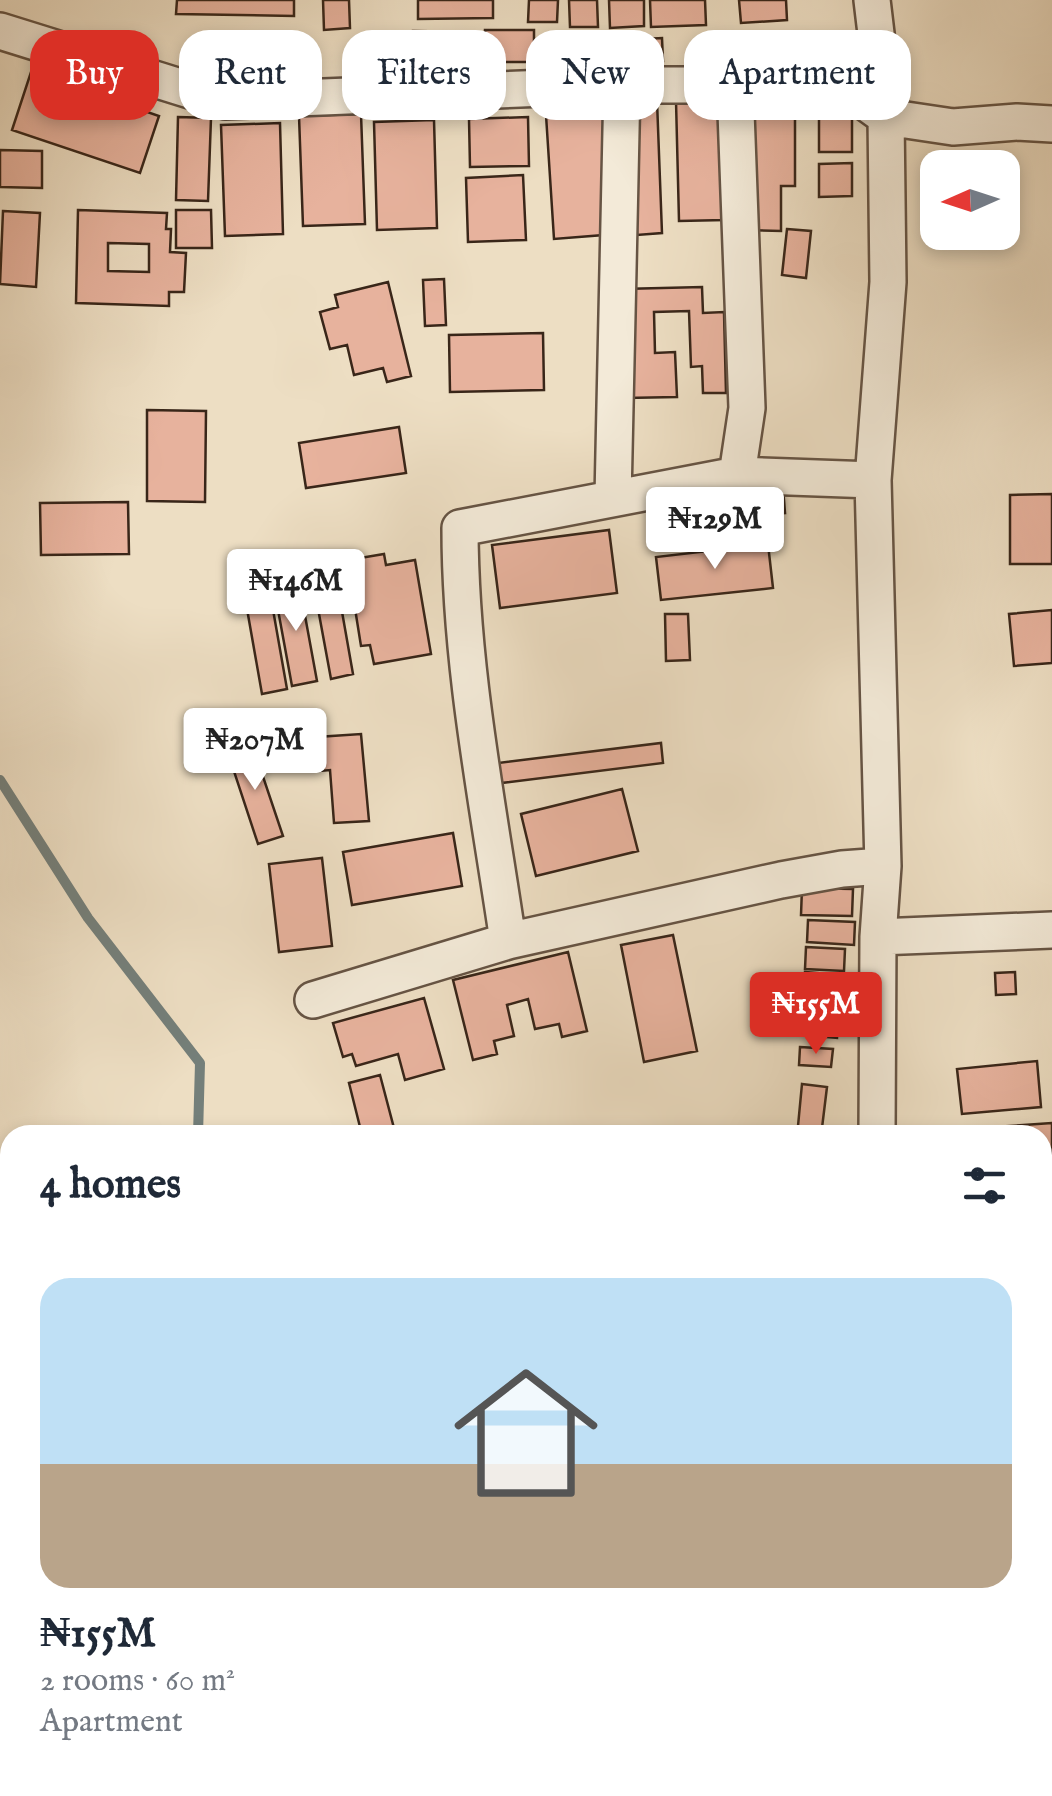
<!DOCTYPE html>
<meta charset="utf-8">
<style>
body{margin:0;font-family:"IM FELL English",serif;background:#f2f2f3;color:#1f2937;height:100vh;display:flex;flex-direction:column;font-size:38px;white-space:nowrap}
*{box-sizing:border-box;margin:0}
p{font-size:32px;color:#747a83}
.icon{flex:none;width:55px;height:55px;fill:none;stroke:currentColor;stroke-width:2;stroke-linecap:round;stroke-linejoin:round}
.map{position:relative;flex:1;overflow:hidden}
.side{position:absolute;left:0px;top:1125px;width:1052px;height:672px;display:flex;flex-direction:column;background:#fff;border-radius:30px 30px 0 0;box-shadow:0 5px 15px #0003}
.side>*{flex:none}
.hud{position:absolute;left:30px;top:30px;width:992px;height:90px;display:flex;gap:20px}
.needle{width:65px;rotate:267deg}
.buttons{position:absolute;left:920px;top:150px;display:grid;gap:20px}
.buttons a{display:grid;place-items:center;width:100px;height:100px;border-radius:20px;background:#fff;box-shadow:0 5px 15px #0003;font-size:50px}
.price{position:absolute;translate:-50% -85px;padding:0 22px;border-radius:10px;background:#fff;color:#222;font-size:32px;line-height:65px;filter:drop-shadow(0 2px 5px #0008)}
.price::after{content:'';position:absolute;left:50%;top:60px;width:30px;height:22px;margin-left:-15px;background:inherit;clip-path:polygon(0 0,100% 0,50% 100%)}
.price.active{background:#d93025;color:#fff}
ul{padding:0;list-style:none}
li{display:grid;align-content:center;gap:20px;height:530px;padding:0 40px}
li+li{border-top:2px solid #e0e1e3}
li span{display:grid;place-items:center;height:310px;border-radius:30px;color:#555}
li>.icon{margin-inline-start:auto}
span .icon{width:180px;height:180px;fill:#fffc;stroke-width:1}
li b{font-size:42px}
h2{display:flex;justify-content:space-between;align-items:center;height:120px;padding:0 40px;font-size:42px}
.pill{padding:0 35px;border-radius:30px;background:#fff;box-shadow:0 5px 15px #0003;font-size:35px;line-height:90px}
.pill.active{background:#d93025;color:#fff}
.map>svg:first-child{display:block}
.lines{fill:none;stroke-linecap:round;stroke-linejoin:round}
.stream{stroke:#747f7a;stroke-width:10}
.building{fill:#e7b29d;stroke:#392619;stroke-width:2.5;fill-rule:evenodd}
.street-casing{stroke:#665444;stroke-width:40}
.street{stroke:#f3ead8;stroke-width:35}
</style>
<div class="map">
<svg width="1052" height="1796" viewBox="0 0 1052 1796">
<rect width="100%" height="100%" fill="#eddec3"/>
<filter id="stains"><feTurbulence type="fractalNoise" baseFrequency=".002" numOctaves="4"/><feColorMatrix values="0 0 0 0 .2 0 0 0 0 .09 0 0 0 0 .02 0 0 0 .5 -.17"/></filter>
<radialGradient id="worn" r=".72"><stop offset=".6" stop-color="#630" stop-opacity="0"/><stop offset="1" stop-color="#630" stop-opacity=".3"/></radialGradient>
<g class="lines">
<path class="stream" d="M 0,780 L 88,918 L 200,1063 L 198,1135
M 315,1788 L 318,1796"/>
</g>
<path class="building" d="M 177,0 L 294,0 L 294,16 L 176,14 Z
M 323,0 L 349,0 L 350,28 L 324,30 Z
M 418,0 L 493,0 L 493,18 L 418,19 Z
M 529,0 L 558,0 L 557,22 L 528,22 Z
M 569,0 L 597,0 L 598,27 L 570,27 Z
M 609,0 L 644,0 L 644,26 L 610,28 Z
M 650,0 L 705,0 L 706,25 L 651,27 Z
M 739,0 L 786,0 L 787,20 L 741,23 Z
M 485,30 L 534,30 L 534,62 L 485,62 Z
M 413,31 L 476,32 L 475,66 L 447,65 L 447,50 L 430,50 L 429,59 L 412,59 Z
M 567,35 L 584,35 L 584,62 L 567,62 Z
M 662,38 L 663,61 L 624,64 L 623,40 Z
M 31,72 L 159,116 L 140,173 L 12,130 Z
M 722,100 L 725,220 L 679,221 L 676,101 Z
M 632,101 L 657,101 L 662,233 L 637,235 Z
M 743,109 L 795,110 L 795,186 L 781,186 L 781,231 L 742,230 Z
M 607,111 L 616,234 L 554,239 L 546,115 Z
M 852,113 L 852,152 L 819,152 L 819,114 Z
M 361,114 L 365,224 L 303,226 L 299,116 Z
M 178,117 L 211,118 L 208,201 L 176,200 Z
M 528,117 L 529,166 L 470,167 L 469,119 Z
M 434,120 L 437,228 L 377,230 L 374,122 Z
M 280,123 L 283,234 L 225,236 L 221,125 Z
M 0,150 L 42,151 L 42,188 L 0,187 Z
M 852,163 L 852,196 L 819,197 L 819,164 Z
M 523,175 L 526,240 L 468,242 L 466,178 Z
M 78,210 L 167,213 L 166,229 L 171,229 L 170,252 L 186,253 L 184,292 L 169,292 L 169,306 L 76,303 ZM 108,243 L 149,244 L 149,272 L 108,271 Z
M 176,210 L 211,210 L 212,248 L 176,248 Z
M 3,211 L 40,213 L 36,287 L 0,284 Z
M 787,229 L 811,231 L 806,278 L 782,275 Z
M 444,279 L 446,325 L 425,326 L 423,280 Z
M 388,282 L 411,376 L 387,382 L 383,368 L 354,375 L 347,345 L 330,349 L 320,312 L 338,307 L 335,295 Z
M 702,287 L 703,313 L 724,312 L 726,393 L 703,393 L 702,366 L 691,367 L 689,311 L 654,312 L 655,353 L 675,352 L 677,397 L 625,398 L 622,289 Z
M 543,333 L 544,390 L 450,392 L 449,335 Z
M 147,410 L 206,411 L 205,502 L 147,501 Z
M 399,427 L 406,473 L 306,488 L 299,443 Z
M 783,487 L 785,513 L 752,515 L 750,490 Z
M 1052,494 L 1052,564 L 1010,564 L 1010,495 Z
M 128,502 L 129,554 L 41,555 L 40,503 Z
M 609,530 L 617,593 L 500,608 L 492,545 Z
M 768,544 L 773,588 L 661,600 L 656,557 Z
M 384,554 L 386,565 L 415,560 L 431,654 L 374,664 L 370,645 L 361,646 L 349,571 L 361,569 L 360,558 Z
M 335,572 L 353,674 L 331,679 L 312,576 Z
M 299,583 L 317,681 L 292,686 L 274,588 Z
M 269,587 L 287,689 L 262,694 L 244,592 Z
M 1052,610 L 1052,663 L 1014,666 L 1009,614 Z
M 665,614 L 688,614 L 690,660 L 666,661 Z
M 361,734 L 369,821 L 334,823 L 330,770 L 320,771 L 317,737 Z
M 251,741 L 283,836 L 258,844 L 227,750 Z
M 661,743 L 663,763 L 501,783 L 498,763 Z
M 622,789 L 638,851 L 536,876 L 521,814 Z
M 453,833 L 462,886 L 352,905 L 343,852 Z
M 322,858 L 332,946 L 279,952 L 269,864 Z
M 802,888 L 853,889 L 852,916 L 801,915 Z
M 808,920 L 855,922 L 854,945 L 807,942 Z
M 673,935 L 697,1051 L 644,1062 L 621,945 Z
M 806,947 L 845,949 L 844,971 L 805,969 Z
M 568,952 L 587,1031 L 562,1037 L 559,1024 L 535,1029 L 528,999 L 507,1005 L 514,1036 L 494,1041 L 497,1054 L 473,1060 L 453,980 Z
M 805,972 L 839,975 L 839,989 L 804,987 Z
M 1015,972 L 1016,994 L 996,995 L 995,973 Z
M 424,998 L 444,1069 L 405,1080 L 398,1054 L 356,1066 L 352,1054 L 343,1057 L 333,1023 Z
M 806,1014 L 838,1016 L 837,1038 L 805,1035 Z
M 800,1047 L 833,1049 L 831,1067 L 799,1065 Z
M 1037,1061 L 1041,1107 L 962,1114 L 957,1069 Z
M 380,1075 L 395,1132 L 362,1135 L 349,1083 Z
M 802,1084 L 827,1087 L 822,1128 L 798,1126 Z
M 1052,1123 L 1052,1257 L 1042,1257 L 1042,1135 L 995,1135 L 995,1127 Z
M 1042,1422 L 1052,1422 L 1052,1554 L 1042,1554 Z
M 0,1429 L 10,1429 L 10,1518 L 0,1518 Z
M 6,1611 L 7,1632 L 10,1632 L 10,1737 L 4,1737 L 4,1724 L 0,1725 L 0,1612 Z
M 1052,1705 L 1052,1796 L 1042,1796 L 1042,1707 Z"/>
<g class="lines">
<defs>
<path id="street" d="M 872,0 L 886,117 L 888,282 L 873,480 L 883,866 L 878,937 L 877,1135
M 0,31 L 225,101 L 622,85 L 735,85 L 850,91 L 886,117 L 953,127 L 1017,122 L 1052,124
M 735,85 L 747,408 L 737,475
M 613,498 L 622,85
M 878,937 L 1052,930
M 508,941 C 488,804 460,666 460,528 L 737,475 L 873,480
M 313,1000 L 508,941 L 781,880 L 842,869 L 883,866
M 1042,1625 L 1052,1626
M 950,1788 L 951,1796"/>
</defs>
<use href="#street" class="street-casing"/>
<use href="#street" class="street"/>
</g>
<rect width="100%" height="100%" filter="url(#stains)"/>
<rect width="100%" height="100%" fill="url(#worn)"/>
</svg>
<div class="buttons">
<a><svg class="needle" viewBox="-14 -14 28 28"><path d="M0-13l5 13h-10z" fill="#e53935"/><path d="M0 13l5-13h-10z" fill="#747a83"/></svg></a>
</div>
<b class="price" style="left:715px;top:572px">₦129M</b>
<b class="price" style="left:296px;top:634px">₦146M</b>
<b class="price" style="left:255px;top:793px">₦207M</b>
<b class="price active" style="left:816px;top:1057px">₦155M</b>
<div class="hud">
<a class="pill active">Buy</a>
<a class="pill">Rent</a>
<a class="pill">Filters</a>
<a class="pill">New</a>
<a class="pill">Apartment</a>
</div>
<section class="side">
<h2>4 homes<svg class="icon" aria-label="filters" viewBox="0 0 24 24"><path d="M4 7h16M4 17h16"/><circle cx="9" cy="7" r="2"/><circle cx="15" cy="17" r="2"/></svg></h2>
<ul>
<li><span style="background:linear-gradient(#bfe0f5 60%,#b9a48a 0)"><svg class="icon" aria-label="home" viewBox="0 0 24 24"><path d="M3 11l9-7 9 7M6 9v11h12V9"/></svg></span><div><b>₦155M</b><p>2 rooms · 60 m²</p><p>Apartment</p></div></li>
</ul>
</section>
</div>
